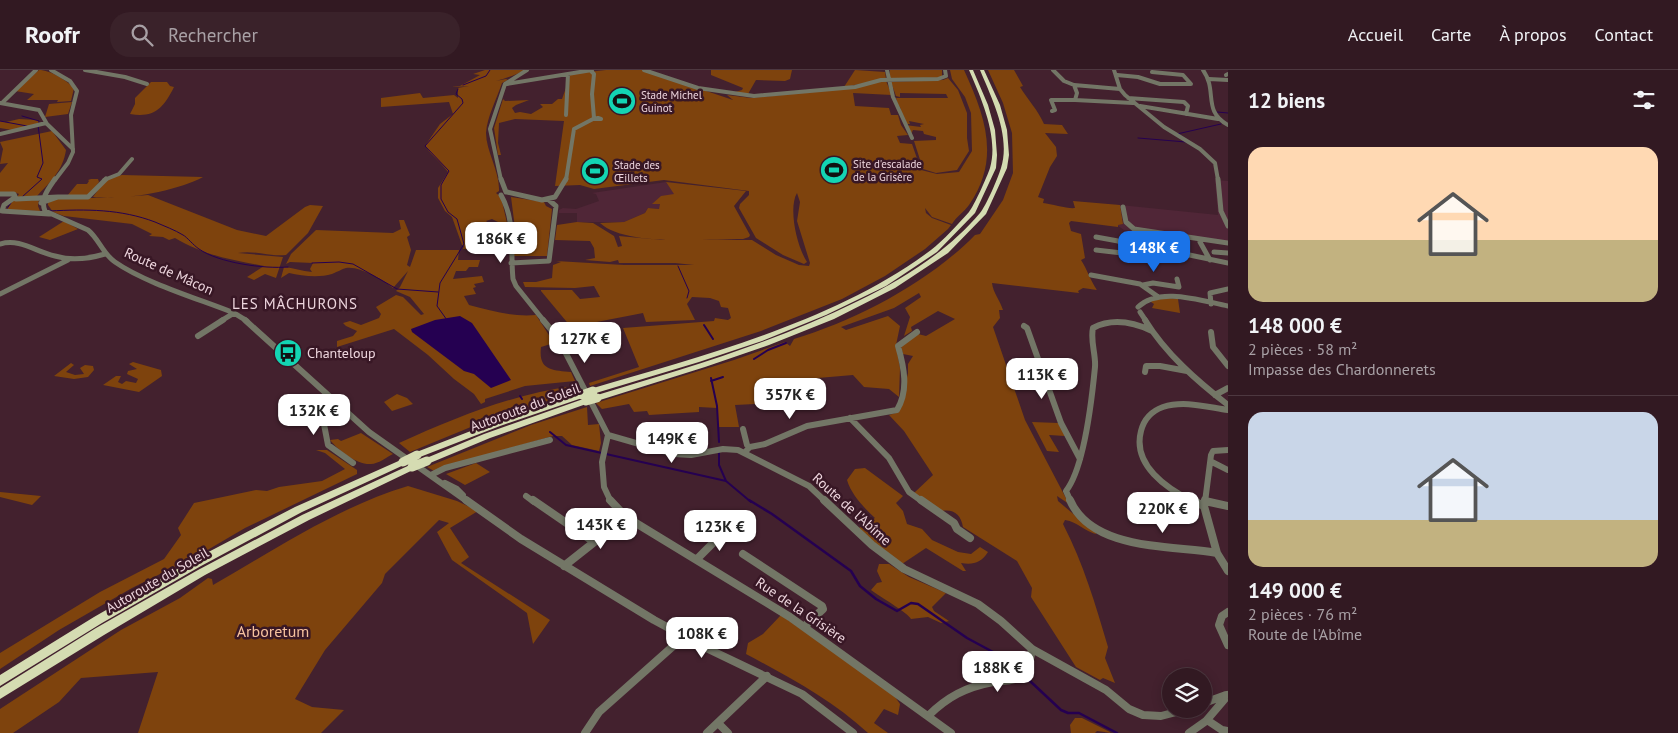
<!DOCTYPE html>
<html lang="fr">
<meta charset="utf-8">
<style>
body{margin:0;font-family:"PT Sans",sans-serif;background:#3a222a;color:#f1f3f6;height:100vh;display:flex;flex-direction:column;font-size:19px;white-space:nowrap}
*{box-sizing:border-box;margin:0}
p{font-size:16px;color:#a8a0a5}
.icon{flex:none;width:28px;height:28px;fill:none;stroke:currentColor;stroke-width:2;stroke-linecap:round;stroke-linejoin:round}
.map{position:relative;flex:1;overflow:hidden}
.panel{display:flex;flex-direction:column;background:#321922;width:450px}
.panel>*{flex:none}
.tools{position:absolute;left:1162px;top:598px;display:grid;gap:10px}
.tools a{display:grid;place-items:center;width:50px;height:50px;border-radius:50%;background:#321922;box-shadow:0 2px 12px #0003,0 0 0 1px #4d3840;font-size:25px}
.price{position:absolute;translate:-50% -42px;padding:0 11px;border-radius:10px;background:#fff;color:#222;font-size:16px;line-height:32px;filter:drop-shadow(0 1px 2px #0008)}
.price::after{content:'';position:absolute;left:50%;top:30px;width:15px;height:11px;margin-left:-8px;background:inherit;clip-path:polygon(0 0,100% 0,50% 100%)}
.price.selected{background:#1a73e8;color:#fff}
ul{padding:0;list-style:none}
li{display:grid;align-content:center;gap:10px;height:265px;padding:0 20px}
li+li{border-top:1px solid #4d3840}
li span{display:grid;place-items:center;height:155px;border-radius:15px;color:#555}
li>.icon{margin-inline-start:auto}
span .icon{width:90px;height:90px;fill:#fffc;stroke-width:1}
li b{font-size:21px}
h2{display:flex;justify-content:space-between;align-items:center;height:60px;padding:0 20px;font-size:21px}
header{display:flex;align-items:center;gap:30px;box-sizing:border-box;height:70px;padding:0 25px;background:#321922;border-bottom:1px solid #4d3840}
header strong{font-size:24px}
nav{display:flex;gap:28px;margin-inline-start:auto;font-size:18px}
.search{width:350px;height:45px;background:#3a222a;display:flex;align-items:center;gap:12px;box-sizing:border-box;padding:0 18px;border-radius:20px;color:#a8a0a5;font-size:19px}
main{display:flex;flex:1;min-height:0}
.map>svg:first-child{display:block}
.built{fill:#502637}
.green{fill:#7e430d}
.water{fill:#250051}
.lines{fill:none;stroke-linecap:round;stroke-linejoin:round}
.stream-far2{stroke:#250051;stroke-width:1}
.stream-far1{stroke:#250051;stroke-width:2}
.stream{stroke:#250051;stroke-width:2.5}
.minor-far3{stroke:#737666;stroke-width:4}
.minor-far2{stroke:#737666;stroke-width:5}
.minor-far1{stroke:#737666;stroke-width:6}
.minor{stroke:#737666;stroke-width:8}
.highway{fill:#d5dcb2;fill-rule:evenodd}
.highway-bridge{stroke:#d5dcb2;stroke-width:9}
.labels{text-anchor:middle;stroke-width:5;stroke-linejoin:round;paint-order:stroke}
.far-poi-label{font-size:11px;fill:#edd5dd;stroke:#381725;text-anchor:start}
.street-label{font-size:14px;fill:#edd5dd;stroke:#381725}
.poi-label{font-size:14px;fill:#edd5dd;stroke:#381725;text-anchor:start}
.neighbourhood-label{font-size:15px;letter-spacing:1px;fill:#edd5dd;stroke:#381725}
.near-park-label{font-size:16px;fill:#f7c29e;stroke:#381725}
</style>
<header>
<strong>Roofr</strong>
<div class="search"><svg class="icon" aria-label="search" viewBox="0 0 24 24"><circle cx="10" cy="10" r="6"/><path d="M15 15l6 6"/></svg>Rechercher</div>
<nav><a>Accueil</a><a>Carte</a><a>À propos</a><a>Contact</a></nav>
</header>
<main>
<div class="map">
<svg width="1228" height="663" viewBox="0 0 1228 663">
<rect width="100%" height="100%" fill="#43212e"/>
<path class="built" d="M 1215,110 L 1228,111 L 1228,174 L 1124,160 L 1117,155 L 1123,154 L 1120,135 L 1218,145 Z
M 666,112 L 675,124 L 653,134 L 661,134 L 659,139 L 648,138 L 645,143 L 624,152 L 577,152 L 577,143 L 559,143 L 559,140 L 563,138 L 576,139 L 599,131 L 596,124 L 592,123 Z"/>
<path class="green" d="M 39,0 C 50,0 66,10 74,18 L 71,31 L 57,32 L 58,30 L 27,30 L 34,24 L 15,21 Z
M 485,0 L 525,0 C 504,11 475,17 451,17 L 460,16 L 480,5 L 473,4 Z
M 606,0 L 644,0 L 733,30 L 727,25 L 751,28 L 832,20 L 886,11 L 892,25 L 853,23 L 855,36 L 889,38 L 891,45 L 898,45 L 901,55 L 908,65 L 897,66 L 900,73 L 912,74 L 921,100 L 937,104 L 959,102 L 972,81 L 971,43 L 965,27 L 952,9 L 950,0 L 964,0 C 985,46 1001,89 969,135 C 964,142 956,147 952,154 L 932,147 L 925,138 L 926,143 L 932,148 L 951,155 L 948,159 L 925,179 L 885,206 L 842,229 L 761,261 L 590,316 L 589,313 L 639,297 L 623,258 L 714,251 L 715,248 L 728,250 L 731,248 L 728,238 L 721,237 L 719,231 L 710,228 L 692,227 L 687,234 L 695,250 L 646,252 L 643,243 L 571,257 L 541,221 L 541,220 L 572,220 L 580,229 L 600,227 L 594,216 L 575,218 L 525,217 L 523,212 L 536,212 L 552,208 L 553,195 L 561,192 L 556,191 L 624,195 L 694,195 L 675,193 L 619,193 L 618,190 L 610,192 L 585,190 L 595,188 L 594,178 L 590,171 L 555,170 L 557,155 L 577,152 L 593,153 L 614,166 L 618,177 L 622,176 L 619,166 L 661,170 L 752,170 L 776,185 L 799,195 L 809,196 L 810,193 L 797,151 L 800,132 L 797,123 C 788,138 797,177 807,192 L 804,194 L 783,185 L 756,168 L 739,138 L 740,134 L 749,125 L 749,121 L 664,110 L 594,119 L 580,115 L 555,116 L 564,51 L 515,49 L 499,53 L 498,73 L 501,85 L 498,85 L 494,58 L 503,29 L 505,31 L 529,30 L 516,35 L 512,38 L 515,43 L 520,42 L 531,44 L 543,37 L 540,34 L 552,34 L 558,29 L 562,29 L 567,15 L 566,31 L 570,4 Z
M 711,0 L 792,0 L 790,9 L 785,11 L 756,10 L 748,24 L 732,23 L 742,20 L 743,18 L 711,5 Z
M 855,0 L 885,2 L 886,9 L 844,17 Z
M 890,0 L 942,0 L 942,6 L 938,8 L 890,8 Z
M 988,0 L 1014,0 L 1023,16 L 1020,17 C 1028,30 1038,40 1044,54 L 1062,55 L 1068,64 L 1045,63 L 1056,77 L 1057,86 L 1050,97 L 1038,127 L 1044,129 L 1043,133 C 1052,134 1068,139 1075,138 L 1073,131 L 1120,135 L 1123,154 L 1118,155 L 1118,157 L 1071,151 L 1069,153 L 1071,161 L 1081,164 L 1085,188 L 1081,190 C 1087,199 1090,210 1097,220 L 1083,218 L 1078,221 L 1079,223 L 992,213 C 993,223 1000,230 1003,240 L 999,240 L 1000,248 L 993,257 L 1025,350 L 1069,434 L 1057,426 L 1058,431 L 1097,464 C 1085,462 1078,452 1065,450 L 1063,454 C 1084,495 1095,533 1108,577 L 1105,588 L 1115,613 L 1103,608 L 1100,610 L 1076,597 L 1031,527 L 1032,518 L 1017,491 L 963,457 C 961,445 954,439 942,441 L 914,423 L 933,405 L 904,361 L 889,345 L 899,342 L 908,303 L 908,294 L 913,286 L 903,284 L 901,277 L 918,264 L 926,266 L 955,249 L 938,241 L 911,257 L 912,261 L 904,266 L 910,247 L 905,238 L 921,227 L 919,223 L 894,238 L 841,257 L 846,260 L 888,246 L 900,256 L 896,275 L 900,298 L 899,327 L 889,319 L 864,317 L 853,305 L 818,308 L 814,310 L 810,330 L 803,330 L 779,319 L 763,323 L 755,334 L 735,335 L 739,357 L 718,357 L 717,338 L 699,337 L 699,342 L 649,345 L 647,341 L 634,342 L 629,334 L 602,339 L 596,333 L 734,290 L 785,272 L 790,276 L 794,269 C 857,250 929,212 975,165 L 980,164 L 1003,130 L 1013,103 L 1012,63 L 1003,33 Z
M 948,8 L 958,20 L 967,43 L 967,68 L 969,81 L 957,100 L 936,103 L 923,99 L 914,71 L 936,70 L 936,67 L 924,64 L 923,61 L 913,60 L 911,64 L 905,55 L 921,57 L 920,55 L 924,54 L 909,51 L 910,54 L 904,54 L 900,37 L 898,36 L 896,28 L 948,28 L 946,24 L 900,23 L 900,27 L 896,26 L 891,12 L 943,10 Z
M 506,9 L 508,10 L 502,13 C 497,28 487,47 486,63 C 486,81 500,102 499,121 L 496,123 L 501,127 L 507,153 L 504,155 L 492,149 L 486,151 L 491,155 L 488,157 L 487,165 L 479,166 L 480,174 L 478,175 L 504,177 L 504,181 L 463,179 L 464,176 L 462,175 L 452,147 L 445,141 L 438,128 L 438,118 L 448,102 C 441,92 432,86 425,76 L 440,54 L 453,44 L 449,32 L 381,37 L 381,28 L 420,23 L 423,28 L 454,25 L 458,28 L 458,18 Z
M 151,12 L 167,12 L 170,16 L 174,17 C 163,39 154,48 130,44 L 135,34 L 135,28 Z
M 72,32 L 68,44 L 45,47 L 49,34 Z
M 19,49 L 37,50 L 41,53 L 12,60 L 0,58 L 0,51 L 6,52 Z
M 52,61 L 66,80 C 63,101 49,113 36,127 L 17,127 L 19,124 L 14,122 L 0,123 L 0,103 L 8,93 L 0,94 L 3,79 L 0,72 Z
M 122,105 L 203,107 C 178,121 121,131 93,127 L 106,109 Z
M 91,109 L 98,109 L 99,112 L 89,125 L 67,126 L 77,114 L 87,114 L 89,111 L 88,110 Z
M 666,112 L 746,121 L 734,136 L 750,165 L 749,167 L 743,169 C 708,169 626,177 600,153 L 624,152 L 645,143 L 648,138 L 659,139 L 660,134 L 652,134 L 661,126 L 674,124 Z
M 148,125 L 237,160 L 266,166 L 305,137 L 310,135 L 323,136 L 308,163 L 286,185 C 270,187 255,180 238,183 L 283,187 L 276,208 L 265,204 L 254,210 L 247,207 L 264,196 C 232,190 203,185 175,168 L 169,170 L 163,167 L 149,166 L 152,164 L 132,154 L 64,146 L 53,142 L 48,135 L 48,131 L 57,128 L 111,128 Z
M 511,127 L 544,132 L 546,136 L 552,139 L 547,186 L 514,186 L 515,158 Z
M 39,129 L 38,136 L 40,141 L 5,140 L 14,130 Z
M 399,150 L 404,150 L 410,165 L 407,167 L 411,180 L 407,195 L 410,197 L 416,180 L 459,180 L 458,190 L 480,190 L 478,197 L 469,197 L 466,201 L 456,201 L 453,209 L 482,206 L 484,212 L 474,214 L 476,217 L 473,218 L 476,224 L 464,226 L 469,235 C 492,241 512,247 536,245 L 554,273 L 541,277 C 538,301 553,300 571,302 L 575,311 L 525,316 L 485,329 L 485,332 L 481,334 L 474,324 L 454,309 L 428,285 L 394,259 L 337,277 L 337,271 L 353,266 L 357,261 L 346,256 L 343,253 L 350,251 L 361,255 L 379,248 L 381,244 L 376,237 L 396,225 L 403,227 L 421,245 L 424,244 L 410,227 L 396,221 L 400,217 L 408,201 L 393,218 C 386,211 358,195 346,198 C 342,199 337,202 332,204 C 319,208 302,206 289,203 L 281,208 L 284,197 C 293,198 302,201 312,202 L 310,199 L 313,193 L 290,192 L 286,194 L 291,184 L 316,160 L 393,163 L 401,159 Z
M 64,151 L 78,159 L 50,170 L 39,167 Z
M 1169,228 L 1178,229 L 1180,243 L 1152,238 L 1154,234 L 1148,230 Z
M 133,292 L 161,300 L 162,306 L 139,322 L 103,315 L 116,306 L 121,306 L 118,312 L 122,314 L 126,311 L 136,313 L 138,309 L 127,304 L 128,301 L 137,299 L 129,294 Z
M 71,293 L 74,295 L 66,302 L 75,305 L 84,304 L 80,298 L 85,295 L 93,296 L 94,300 L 88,307 L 74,309 L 54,306 Z
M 573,316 L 578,321 L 483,352 L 410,382 L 399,373 C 457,347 510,325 573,316 Z
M 397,324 L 407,328 L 413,334 L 392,341 L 384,332 Z
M 587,337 L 588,355 L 599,354 L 601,373 L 599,381 L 572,375 L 562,366 L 553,366 L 443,397 L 434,401 L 427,397 L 531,355 Z
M 1032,352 L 1058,353 L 1065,366 L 1049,365 L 1059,382 L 1047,381 Z
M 361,363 L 393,384 C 387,387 378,394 371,394 C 357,395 339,381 330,370 L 338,369 L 341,371 Z
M 316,380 L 327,380 L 357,400 L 357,404 L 245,458 L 204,482 L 132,518 L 59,560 L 0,599 L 0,583 L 100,522 L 164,489 L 181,465 L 178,458 L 194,433 L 256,420 L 267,421 L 279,417 L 322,411 L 345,399 L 325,383 Z
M 476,393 L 490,402 L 465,415 L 446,404 Z
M 865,398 L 903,426 L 896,433 L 903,441 L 907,454 L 922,459 L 932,470 L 958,482 L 971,484 L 980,477 L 988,482 C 981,493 973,495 961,493 L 966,501 L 963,501 L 926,478 L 902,494 L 885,484 L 859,458 L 875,448 C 864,438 851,424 847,410 L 855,399 Z
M 408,416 L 457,431 L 478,441 L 450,458 L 469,487 L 461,493 L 550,550 L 533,574 L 527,543 L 452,490 L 437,462 L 449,453 L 439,450 L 385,504 L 382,513 L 325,580 L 295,629 L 312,637 L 344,640 L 321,663 L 138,663 L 158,602 L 81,608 L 59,632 L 13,663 L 0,663 L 0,639 L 121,560 L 180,528 L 208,508 L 212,509 L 213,515 C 276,479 338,437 408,416 Z
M 0,422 L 41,426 L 32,435 L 0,427 Z
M 879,494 L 889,494 L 909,507 L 946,523 L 932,537 L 934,541 L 949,551 L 941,553 L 928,547 L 911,549 C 908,543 879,526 871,520 L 877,513 L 882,512 L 877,501 Z
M 781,545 L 893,624 L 900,634 L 898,645 L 884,639 L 874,653 L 888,663 L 868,663 C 832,630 789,607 746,584 L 748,573 L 763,564 Z
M 1075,648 L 1082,648 L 1112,663 L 1097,661 L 1095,663 L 1071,663 L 1070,655 Z"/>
<path class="water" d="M 460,246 L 472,253 L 511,310 L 491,318 L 474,304 L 464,301 L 412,262 L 411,259 L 435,250 Z"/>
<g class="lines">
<path class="stream-far2" d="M 463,15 L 486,6 L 490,0
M 1217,42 L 1228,43
M 22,46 L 39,51 L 39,53
M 0,51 L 27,56
M 1177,64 L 1221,54
M 1138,68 L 1186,72
M 22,127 L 42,109 L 37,107 L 43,93 L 38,55
M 6,140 L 11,133
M 50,141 C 86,139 121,139 155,152 C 164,156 175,160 183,165 C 187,167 193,175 199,179 C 219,193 264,199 288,197
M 312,193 L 339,192 L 353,194 L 397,219 L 438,222
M 678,196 L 689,221 L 687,228
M 447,250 L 437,236 L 440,213 L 464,174 L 457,149 L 448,142 L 441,129 L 441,115 L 449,101 L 425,76 L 463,33 L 462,29 L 456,24 L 458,19"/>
<path class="stream-far1" d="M 704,255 L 713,269
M 754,289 L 768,280 L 786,273
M 711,308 L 717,336 L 719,372
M 711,311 L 723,307
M 520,326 L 522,329
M 550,362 L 566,375 L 726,411 L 751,432
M 719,383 L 719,395 L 726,411"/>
<path class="stream" d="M 749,430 L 772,444 L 851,501 L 860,516 L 876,529 L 897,541 L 911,533 L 918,534 L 967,568 L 1006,589 L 1020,603
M 1030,611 L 1061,640 L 1068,643 L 1079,643 L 1117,663"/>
<path class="minor-far3" d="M 51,0 L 70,11 L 77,21 L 71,45 L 73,82 L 68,93 L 55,110
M 85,0 L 125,7 L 147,14
M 590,0 L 594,4 L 592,24 L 594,48
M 644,0 L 698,18 L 754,26 L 855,17 L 881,10 L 938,9 L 946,6 L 945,0
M 887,0 L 893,27 L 912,68
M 1053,0 L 1064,11 L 1074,15 L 1120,19
M 1114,0 L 1120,19 L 1125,25 L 1164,57 L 1200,79 L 1215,93 L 1218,110
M 1203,0 C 1218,21 1202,41 1228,55
M 1117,5 L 1138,7 L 1160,14 L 1191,14 L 1183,5 L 1152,2
M 1226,5 L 1228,4
M 1209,9 L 1228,10
M 507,14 L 592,0
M 1074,15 L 1077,23 L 1075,30 L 1133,33
M 1128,28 L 1184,32 L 1188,36 L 1186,44
M 3,32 L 36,0
M 0,33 L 39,40 L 47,54 L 73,79
M 1140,36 L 1218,49
M 1052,41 L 1055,40 L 1051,30 L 1075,30
M 566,45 L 568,4
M 598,48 L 601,49 L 593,49 Z
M 0,64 L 46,53
M 104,110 L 119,104 L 132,89
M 501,110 L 490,59 L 505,14 L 527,0
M 566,110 L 574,59 L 593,49"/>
<path class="minor-far2" d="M 55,109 C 48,119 40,129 45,141 L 88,160 C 99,169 103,184 115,192 C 145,213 199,229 234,243 L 247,251
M 501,109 L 506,122
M 1218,109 L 1221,141 L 1228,156
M 507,122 L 542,130 L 555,127 L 566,109
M 0,124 L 14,124 L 16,129 L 58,127 L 41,133
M 501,125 C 516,151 510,180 513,209 L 516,216 L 544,251
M 58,127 L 88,127 L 106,109
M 14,128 L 4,135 L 2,141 L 49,144
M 1123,137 L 1126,152 L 1134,159 L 1228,173
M 1151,166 L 1158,179
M 1096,167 L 1118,171 L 1121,173 L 1122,183 L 1096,180
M 1200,172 L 1210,190
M 0,174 C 20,168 36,182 55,186 C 72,191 88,189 105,184
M 1121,175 L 1151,177 L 1228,193
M 1214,182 L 1228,183
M 511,193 L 549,191 L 556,136 L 549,130
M 1091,205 L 1140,214 L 1157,226
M 1143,215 L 1153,213 L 1179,217 L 1177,209
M 0,224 L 68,190
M 1211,234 L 1210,223 L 1228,219
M 1138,237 C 1159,216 1202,231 1228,236
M 1140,242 L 1146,251
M 221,251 L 234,243"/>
<path class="minor-far1" d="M 245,250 L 369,362 L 468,432
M 543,250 L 558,268 L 608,365 L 602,392 L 604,417 L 611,432
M 1145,250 C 1166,284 1197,311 1228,335
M 1024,256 L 1027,258 L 1061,353 L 1080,389
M 1211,262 L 1213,277 L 1228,296
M 198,266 L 223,250
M 1145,302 L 1146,296 L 1160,296 L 1187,301
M 1215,325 L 1228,318
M 338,335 L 322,344 L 328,375 L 353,393
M 850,348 L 889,388 L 909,422 L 923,432
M 743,359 L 747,375 L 750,377
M 608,365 L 674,384 L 691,385 L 723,379 L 738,380 L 809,416 L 826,432
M 745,382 L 750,377 L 765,374 L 807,356 L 897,340 C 909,320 904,297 898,276 L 917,262
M 1212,392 L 1228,400
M 431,405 L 445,398 L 550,370
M 445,413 L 457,419 L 463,425
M 526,426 L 534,432
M 1205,431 L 1208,432
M 1071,432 L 1066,421 C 1084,398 1092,328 1095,297 C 1096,284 1090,271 1093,258 C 1112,248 1133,252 1152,261
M 1194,432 C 1167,419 1132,395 1141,361 C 1144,349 1152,341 1163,337 C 1184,330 1207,337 1228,340
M 1205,432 L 1211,385 L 1213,381 L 1228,380"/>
<path class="minor" d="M 466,430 L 521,469 L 654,550 L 704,577 L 802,624 L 853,663
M 533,430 L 594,472
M 610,430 L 626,447 L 790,547 L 951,663
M 824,430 L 872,475 L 904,499 L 978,534 L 1001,551 L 1032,579 L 1106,620 L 1129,639 L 1143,645 L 1161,646 L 1188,639
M 921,430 L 954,453 L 957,459 L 970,468
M 1070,430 C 1092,481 1171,475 1217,483 L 1228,501
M 1191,430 L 1204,436
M 1205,430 L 1204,436 L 1217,483
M 1205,431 L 1228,436
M 743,484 L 822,536 L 823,539 L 804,557
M 697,489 L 717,469 L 718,464
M 564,496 L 626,447
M 1228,542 L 1222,546 L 1219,555 L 1228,575
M 1204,633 L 1226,625
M 928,646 C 947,627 966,617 993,612 C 1001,611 1013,611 1020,607 C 1029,601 1030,589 1032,579
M 1207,650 L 1222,660 L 1228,661
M 718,653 L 728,663
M 585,663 L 599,642 L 680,570 L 683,565
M 707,663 L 767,606
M 1189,663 L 1206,651 L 1228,625"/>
<path class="highway" d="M 969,0 L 973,0 L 988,35 L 995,60 L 997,85 L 996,98 L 975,143 L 937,182 L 886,216 L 826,245 L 762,271 L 699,292 L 596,323 L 590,323 L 589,321 L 590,319 C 704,285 835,252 931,180 C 943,171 959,153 969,142 C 974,136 987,107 990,98 C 999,67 981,28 969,0 Z
M 980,0 L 984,0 L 1000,35 L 1007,60 L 1009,85 L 1007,98 L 986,144 L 948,183 L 895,218 L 834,249 L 769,275 L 705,297 L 600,330 L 594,330 L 593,328 L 594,326 C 683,299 774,273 858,231 C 903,209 947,182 980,143 C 986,136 998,108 1001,98 C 1011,66 992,29 980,0 Z
M 582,322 L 585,323 L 586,325 L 585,327 L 500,356 L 420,387 L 417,388 L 412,385 L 414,383 L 494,352 Z
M 586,328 L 589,329 L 590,331 L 589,333 L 490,368 L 430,393 L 424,393 L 422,391 L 424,389 L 484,364 Z
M 403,389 L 406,390 L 408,392 L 406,394 L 302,442 L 201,496 L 102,553 L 0,616 L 0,605 L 94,547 L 193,490 L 295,437 Z
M 412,394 L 415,395 L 417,397 L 415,399 L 309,450 L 205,505 L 104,565 L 0,629 L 0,618 L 96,558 L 198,500 L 302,445 Z"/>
<path class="highway-bridge" d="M 582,325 L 593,321
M 586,331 L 597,328
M 403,392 L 417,385
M 412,397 L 427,391"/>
</g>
<defs>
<symbol id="stadium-disc" viewBox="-11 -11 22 22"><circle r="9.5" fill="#13d5b3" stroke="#381725"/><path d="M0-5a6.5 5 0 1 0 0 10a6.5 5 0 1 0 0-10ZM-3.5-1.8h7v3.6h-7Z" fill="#111"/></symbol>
<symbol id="bus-disc" viewBox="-11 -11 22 22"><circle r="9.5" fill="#13d5b3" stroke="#381725"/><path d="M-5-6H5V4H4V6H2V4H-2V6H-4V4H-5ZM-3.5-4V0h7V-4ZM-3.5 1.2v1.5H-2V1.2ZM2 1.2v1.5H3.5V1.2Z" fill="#111"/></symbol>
</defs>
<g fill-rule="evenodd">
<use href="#stadium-disc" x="606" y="15" width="32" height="32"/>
<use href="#stadium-disc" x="818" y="84" width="32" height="32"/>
<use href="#stadium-disc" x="579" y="85" width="32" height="32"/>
<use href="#bus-disc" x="272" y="267" width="32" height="32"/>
</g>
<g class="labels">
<g class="far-poi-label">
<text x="641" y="29">Stade Michel<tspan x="641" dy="13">Guinot</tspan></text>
<text x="853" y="98">Site d'escalade<tspan x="853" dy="13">de la Grisère</tspan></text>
<text x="614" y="99">Stade des<tspan x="614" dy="13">Œillets</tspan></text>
</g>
<g class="street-label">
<text transform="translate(169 201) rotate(24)" y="5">Route de Mâcon</text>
<text transform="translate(525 337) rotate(-20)" y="5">Autoroute du Soleil</text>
<text transform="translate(852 439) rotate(42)" y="5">Route de l'Abîme</text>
<text transform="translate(157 510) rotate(-30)" y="5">Autoroute du Soleil</text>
<text transform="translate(801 540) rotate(34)" y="5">Rue de la Grisière</text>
</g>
<g class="poi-label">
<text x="307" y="288">Chanteloup</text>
</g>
<g class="neighbourhood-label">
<text x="295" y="239">LES MÂCHURONS</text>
</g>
<g class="near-park-label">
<text x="273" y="567">Arboretum</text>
</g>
</g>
</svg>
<div class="tools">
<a><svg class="icon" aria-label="layers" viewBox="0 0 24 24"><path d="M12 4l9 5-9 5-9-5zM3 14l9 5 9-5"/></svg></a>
</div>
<b class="price" style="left:501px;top:194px">186K €</b>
<b class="price selected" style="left:1154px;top:203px">148K €</b>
<b class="price" style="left:585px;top:294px">127K €</b>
<b class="price" style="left:1042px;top:330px">113K €</b>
<b class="price" style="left:790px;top:350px">357K €</b>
<b class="price" style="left:314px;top:366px">132K €</b>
<b class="price" style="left:672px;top:394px">149K €</b>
<b class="price" style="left:1163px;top:464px">220K €</b>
<b class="price" style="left:601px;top:480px">143K €</b>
<b class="price" style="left:720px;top:482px">123K €</b>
<b class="price" style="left:702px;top:589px">108K €</b>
<b class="price" style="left:998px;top:623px">188K €</b>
</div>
<section class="panel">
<h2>12 biens<svg class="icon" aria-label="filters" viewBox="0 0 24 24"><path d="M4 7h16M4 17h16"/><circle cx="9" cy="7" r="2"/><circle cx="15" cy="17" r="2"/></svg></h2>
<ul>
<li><span style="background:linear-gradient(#ffd9b3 60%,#c2b280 0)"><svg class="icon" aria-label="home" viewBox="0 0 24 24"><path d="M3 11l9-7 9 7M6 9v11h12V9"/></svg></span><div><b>148 000 €</b><p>2 pièces · 58 m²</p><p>Impasse des Chardonnerets</p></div></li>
<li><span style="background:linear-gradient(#c9d6e8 70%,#c2b280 0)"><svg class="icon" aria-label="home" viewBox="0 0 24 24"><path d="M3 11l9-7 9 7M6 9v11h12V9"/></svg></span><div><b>149 000 €</b><p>2 pièces · 76 m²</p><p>Route de l'Abîme</p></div></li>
</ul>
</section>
</main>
